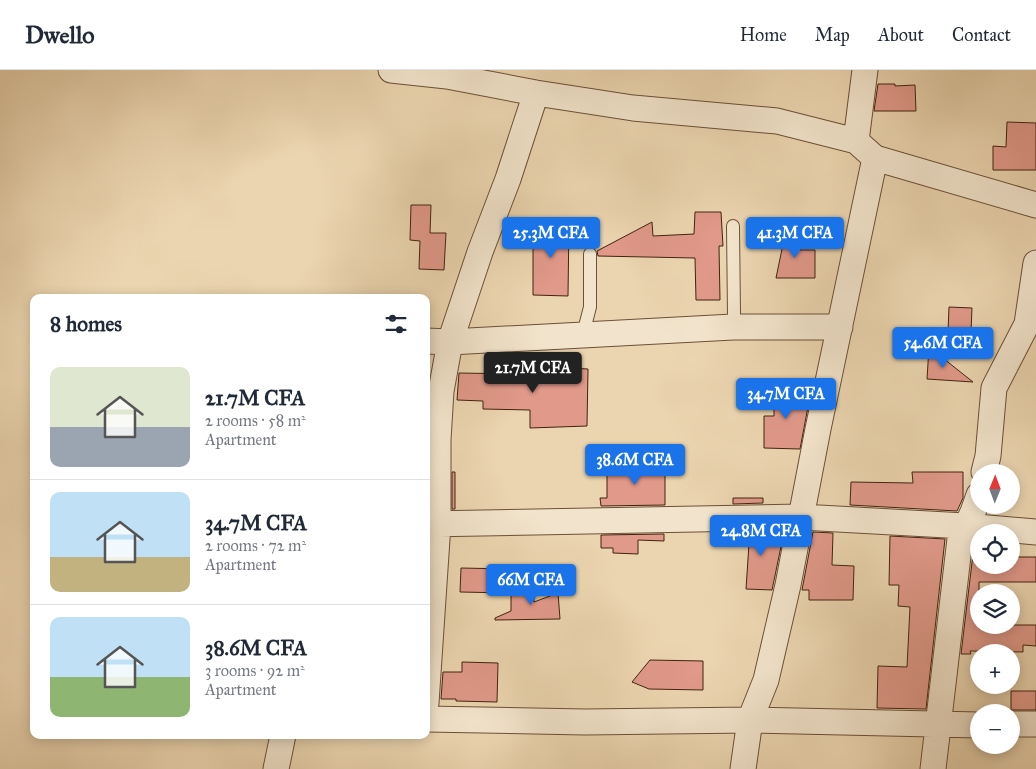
<!DOCTYPE html>
<meta charset="utf-8">
<style>
body{margin:0;font-family:"IM FELL Great Primer",serif;background:#f2f2f3;color:#1f2937;height:100vh;display:flex;flex-direction:column;font-size:19px;white-space:nowrap}
*{box-sizing:border-box;margin:0}
p{font-size:16px;color:#747a83}
.icon{flex:none;width:28px;height:28px;fill:none;stroke:currentColor;stroke-width:2;stroke-linecap:round;stroke-linejoin:round}
.map{position:relative;flex:1;overflow:hidden}
.panel{position:absolute;left:30px;top:224px;width:400px;height:445px;display:flex;flex-direction:column;background:#fff;border-radius:10px;box-shadow:0 2px 12px #0003}
.panel>*{flex:none}
.needle{width:32px;rotate:1deg}
.controls{position:absolute;left:970px;top:394px;display:grid;gap:10px}
.controls a{display:grid;place-items:center;width:50px;height:50px;border-radius:50%;background:#fff;box-shadow:0 2px 12px #0003;font-size:25px}
.price{position:absolute;translate:-50% -42px;padding:0 11px;border-radius:5px;background:#1a73e8;color:#fff;font-size:16px;line-height:32px;filter:drop-shadow(0 1px 2px #0008)}
.price::after{content:'';position:absolute;left:50%;top:30px;width:15px;height:11px;margin-left:-8px;background:inherit;clip-path:polygon(0 0,100% 0,50% 100%)}
.price.active{background:#222;color:#fff}
ul{padding:0;list-style:none}
li{display:flex;align-items:center;gap:15px;height:125px;padding:0 20px}
li+li{border-top:1px solid #e0e1e3}
li span{display:grid;place-items:center;flex:none;width:140px;height:100px;border-radius:10px;color:#555}
li>.icon{margin-inline-start:auto}
span .icon{width:60px;height:60px;fill:#fffc;stroke-width:1}
li b{font-size:21px}
h2{display:flex;justify-content:space-between;align-items:center;height:60px;padding:0 20px;font-size:21px}
header{display:flex;align-items:center;gap:30px;box-sizing:border-box;height:70px;padding:0 25px;background:#fff;border-bottom:1px solid #e0e1e3}
header strong{font-size:24px}
nav{display:flex;gap:28px;margin-inline-start:auto;font-size:18px}
.map>svg:first-child{display:block}
.building{fill:#e1998a;stroke:#41230f}
.lines{fill:none;stroke-linecap:round;stroke-linejoin:round}
.lane-casing{stroke:#6c5037;stroke-width:14}
.street-casing{stroke:#6c5037;stroke-width:27}
.lane{stroke:#f2e4cc;stroke-width:12}
.street{stroke:#f2e4cc;stroke-width:25}
</style>
<header>
<strong>Dwello</strong>
<nav><a>Home</a><a>Map</a><a>About</a><a>Contact</a></nav>
</header>
<div class="map">
<svg width="1036" height="699" viewBox="0 0 1036 699">
<rect width="100%" height="100%" fill="#ebd5b0"/>
<filter id="stains"><feTurbulence type="fractalNoise" baseFrequency=".004" numOctaves="4"/><feColorMatrix values="0 0 0 0 .2 0 0 0 0 .09 0 0 0 0 .02 0 0 0 .5 -.17"/></filter>
<radialGradient id="worn" r=".72"><stop offset=".6" stop-color="#630" stop-opacity="0"/><stop offset="1" stop-color="#630" stop-opacity=".3"/></radialGradient>
<path class="building" d="M 878,14 L 895,14 L 895,16 L 915,15 L 916,41 L 874,41 Z
M 1007,52 L 1036,53 L 1036,100 L 993,100 L 993,76 L 1006,77 Z
M 411,135 L 431,135 L 430,163 L 446,163 L 444,200 L 419,199 L 420,171 L 410,170 Z
M 695,142 L 721,142 L 723,176 L 719,176 L 720,230 L 696,230 L 695,188 L 598,186 L 597,181 L 652,152 L 653,166 L 694,164 Z
M 788,150 L 800,180 L 815,180 L 815,208 L 776,208 Z
M 569,152 L 568,226 L 533,225 L 533,153 Z
M 949,237 L 972,238 L 971,262 L 948,262 Z
M 929,277 L 973,312 L 927,309 Z
M 555,290 L 568,298 L 588,299 L 587,356 L 530,358 L 530,340 L 483,339 L 483,331 L 457,330 L 459,303 L 518,304 L 518,298 L 548,299 Z
M 774,319 L 799,319 L 799,325 L 810,326 L 800,379 L 764,378 L 764,346 L 774,346 Z
M 607,395 L 665,396 L 665,435 L 601,436 L 600,428 L 607,428 Z
M 452,402 L 455,402 L 455,439 L 452,439 Z
M 912,402 L 963,402 L 963,428 L 957,441 L 850,435 L 851,412 L 913,413 Z
M 733,428 L 763,428 L 763,433 L 733,434 Z
M 784,462 L 772,520 L 746,519 L 749,474 L 732,474 L 732,463 Z
M 813,462 L 833,463 L 832,495 L 854,496 L 853,530 L 809,530 L 809,520 L 802,520 Z
M 664,464 L 664,471 L 638,470 L 638,484 L 613,483 L 613,478 L 601,478 L 601,465 Z
M 890,466 L 945,469 L 926,639 L 877,638 L 878,596 L 907,597 L 910,537 L 898,536 L 899,515 L 889,515 Z
M 974,476 L 979,476 L 979,495 L 1011,495 L 1011,487 L 1036,487 L 1036,512 L 979,512 L 979,555 L 1036,555 L 1036,576 L 1023,575 L 1023,582 L 970,581 L 971,584 L 961,584 Z
M 461,498 L 509,499 L 508,523 L 460,522 Z
M 511,517 L 534,517 L 534,532 L 558,523 L 560,549 L 495,550 L 495,548 L 511,541 Z
M 650,590 L 703,591 L 703,620 L 649,619 L 632,612 Z
M 462,592 L 498,593 L 497,632 L 456,631 L 456,629 L 441,629 L 443,602 L 462,602 Z
M 1011,621 L 1036,621 L 1036,640 L 1011,640 Z"/>
<g class="lines">
<defs>
<path id="lane" d="M 733,257 L 734,244 L 733,156
M 583,264 L 590,237 L 590,184"/>
<path id="street" d="M 391,0 L 447,6 L 536,23 L 633,38 L 777,51 L 856,71 L 875,88 L 1036,135
M 856,71 L 865,0
M 426,271 L 450,272 L 733,257 L 840,257
M 984,402 L 988,386 L 994,318 L 1027,254 L 1036,193
M 426,454 L 801,447 L 965,456 L 1036,462
M 426,633 L 438,454 L 438,370 L 441,321 L 450,272 L 480,182 L 508,109 L 536,23
M 426,649 L 585,652 L 750,650 L 979,655
M 1011,654 L 1036,654
M 276,699 L 283,665
M 743,699 L 750,650 L 766,610 L 788,515 L 818,359 L 875,88
M 933,699 L 960,469 L 973,442 L 979,425"/>
</defs>
<use href="#lane" class="lane-casing"/>
<use href="#street" class="street-casing"/>
<use href="#lane" class="lane"/>
<use href="#street" class="street"/>
</g>
<rect width="100%" height="100%" filter="url(#stains)"/>
<rect width="100%" height="100%" fill="url(#worn)"/>
</svg>
<div class="controls">
<a><svg class="needle" viewBox="-14 -14 28 28"><path d="M0-13l5 13h-10z" fill="#e53935"/><path d="M0 13l5-13h-10z" fill="#747a83"/></svg></a>
<a><svg class="icon" aria-label="locate" viewBox="0 0 24 24"><circle cx="12" cy="12" r="6"/><path d="M12 2v4M12 18v4M2 12h4M18 12h4"/></svg></a>
<a><svg class="icon" aria-label="layers" viewBox="0 0 24 24"><path d="M12 4l9 5-9 5-9-5zM3 14l9 5 9-5"/></svg></a>
<a>+</a>
<a>−</a>
</div>
<b class="price" style="left:551px;top:189px">25.3M CFA</b>
<b class="price" style="left:795px;top:189px">41.3M CFA</b>
<b class="price" style="left:943px;top:299px">54.6M CFA</b>
<b class="price active" style="left:533px;top:324px">21.7M CFA</b>
<b class="price" style="left:786px;top:350px">34.7M CFA</b>
<b class="price" style="left:635px;top:416px">38.6M CFA</b>
<b class="price" style="left:761px;top:487px">24.8M CFA</b>
<b class="price" style="left:531px;top:536px">66M CFA</b>
<section class="panel">
<h2>8 homes<svg class="icon" aria-label="filters" viewBox="0 0 24 24"><path d="M4 7h16M4 17h16"/><circle cx="9" cy="7" r="2"/><circle cx="15" cy="17" r="2"/></svg></h2>
<ul>
<li><span style="background:linear-gradient(#dfe7d0 60%,#9aa5b1 0)"><svg class="icon" aria-label="home" viewBox="0 0 24 24"><path d="M3 11l9-7 9 7M6 9v11h12V9"/></svg></span><div><b>21.7M CFA</b><p>2 rooms · 58 m²</p><p>Apartment</p></div></li>
<li><span style="background:linear-gradient(#bfe0f5 65%,#c2b280 0)"><svg class="icon" aria-label="home" viewBox="0 0 24 24"><path d="M3 11l9-7 9 7M6 9v11h12V9"/></svg></span><div><b>34.7M CFA</b><p>2 rooms · 72 m²</p><p>Apartment</p></div></li>
<li><span style="background:linear-gradient(#bfe0f5 60%,#8fb573 0)"><svg class="icon" aria-label="home" viewBox="0 0 24 24"><path d="M3 11l9-7 9 7M6 9v11h12V9"/></svg></span><div><b>38.6M CFA</b><p>3 rooms · 92 m²</p><p>Apartment</p></div></li>
</ul>
</section>
</div>
